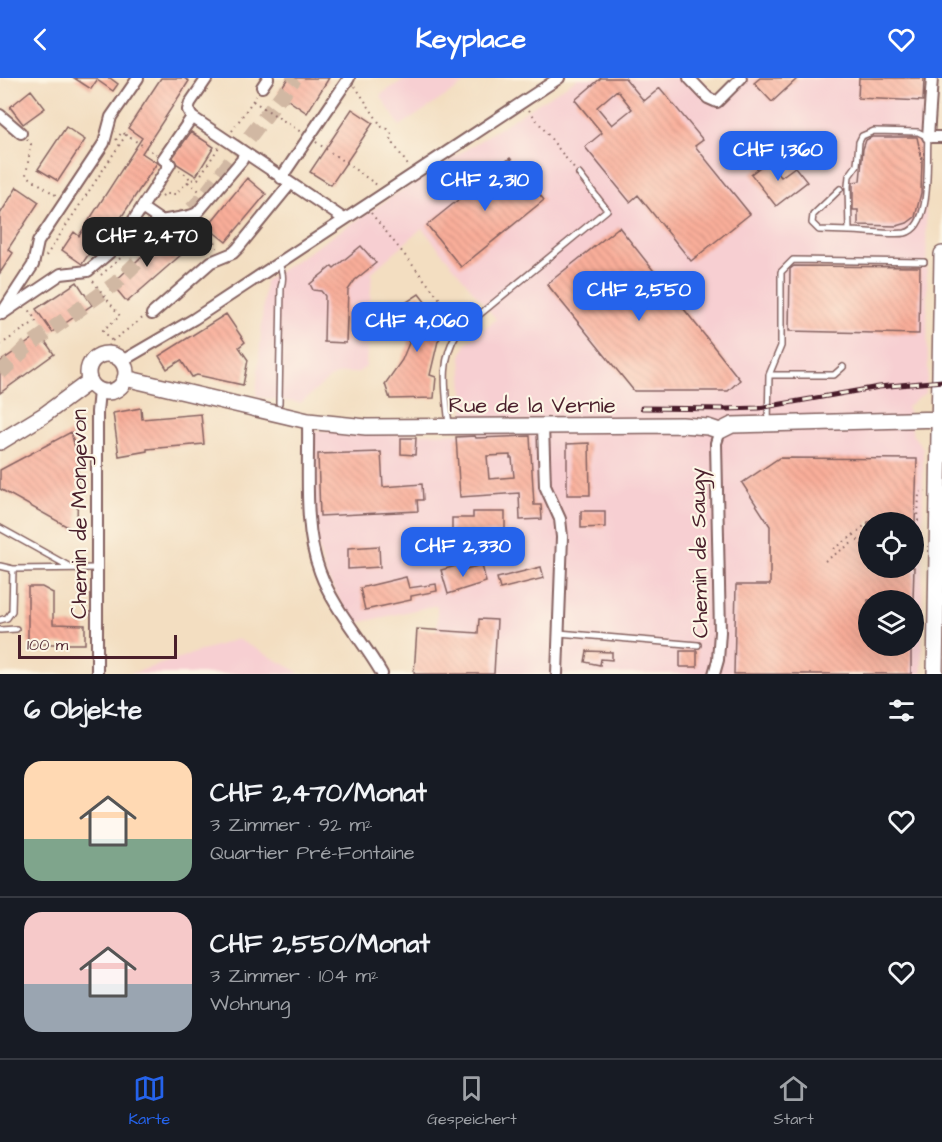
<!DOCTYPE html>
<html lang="de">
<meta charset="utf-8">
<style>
body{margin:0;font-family:"Architects Daughter",sans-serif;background:#20242c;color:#f1f3f6;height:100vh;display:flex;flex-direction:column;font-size:22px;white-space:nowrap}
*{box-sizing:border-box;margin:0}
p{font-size:20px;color:#9ea1a6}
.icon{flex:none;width:33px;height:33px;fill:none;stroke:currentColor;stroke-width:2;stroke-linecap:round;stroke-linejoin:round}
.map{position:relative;height:596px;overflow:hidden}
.drawer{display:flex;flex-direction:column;background:#171b24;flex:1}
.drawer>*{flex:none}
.fabs{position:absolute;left:858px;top:434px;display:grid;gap:12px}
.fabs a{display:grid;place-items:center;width:66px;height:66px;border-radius:50%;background:#171b24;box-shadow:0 6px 24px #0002;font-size:30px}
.scale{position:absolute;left:18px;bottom:15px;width:159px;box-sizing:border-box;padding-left:6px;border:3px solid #4a1f2b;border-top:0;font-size:16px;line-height:21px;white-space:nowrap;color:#4a1f2b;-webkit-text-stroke:4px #fcf5e5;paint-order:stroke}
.price{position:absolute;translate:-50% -51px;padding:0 14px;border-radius:12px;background:#2563eb;color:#fff;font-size:20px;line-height:39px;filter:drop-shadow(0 2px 3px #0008)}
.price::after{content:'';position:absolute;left:50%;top:36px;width:18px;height:14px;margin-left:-9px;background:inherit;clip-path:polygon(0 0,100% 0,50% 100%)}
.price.on{background:#222;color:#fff}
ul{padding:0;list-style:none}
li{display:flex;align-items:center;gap:18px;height:150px;padding:0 24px}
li+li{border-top:2px solid #363941}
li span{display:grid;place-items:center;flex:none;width:168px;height:120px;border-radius:18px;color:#555}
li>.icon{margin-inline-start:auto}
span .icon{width:72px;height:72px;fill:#fffc;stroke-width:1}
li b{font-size:26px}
h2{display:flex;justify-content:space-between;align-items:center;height:72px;padding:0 24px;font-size:26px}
header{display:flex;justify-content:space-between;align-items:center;height:78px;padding:0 24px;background:#2563eb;color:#fff;font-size:27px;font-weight:800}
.dock{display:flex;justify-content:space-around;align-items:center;height:84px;border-top:2px solid #363941;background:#171b24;font-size:16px;color:#9ea1a6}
.dock a{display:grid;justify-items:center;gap:3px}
.dock .on{color:#2563eb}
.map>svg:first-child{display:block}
.built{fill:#f7cfd2;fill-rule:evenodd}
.building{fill:url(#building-back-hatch);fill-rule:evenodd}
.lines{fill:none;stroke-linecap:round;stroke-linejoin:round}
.secondary-tunnel{stroke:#d1b8a3;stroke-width:15;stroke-dasharray:15 8;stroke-linecap:butt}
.lane-casing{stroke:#856260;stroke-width:8}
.street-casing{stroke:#856260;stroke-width:14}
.secondary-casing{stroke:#856260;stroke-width:18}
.path{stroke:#856260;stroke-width:2;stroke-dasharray:1.5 4.5;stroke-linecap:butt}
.lane{stroke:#fff;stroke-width:5}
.street{stroke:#fff;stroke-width:10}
.secondary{stroke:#fff;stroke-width:15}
.rail-casing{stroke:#4a1f2b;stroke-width:5}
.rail{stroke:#fcf5e5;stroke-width:3;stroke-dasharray:9;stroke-linecap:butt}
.labels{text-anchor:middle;stroke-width:4.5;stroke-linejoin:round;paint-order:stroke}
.street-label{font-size:22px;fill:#4a1f2b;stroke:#fcf5e5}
</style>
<header><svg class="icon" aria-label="back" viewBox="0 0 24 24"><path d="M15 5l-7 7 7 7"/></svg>Keyplace<svg class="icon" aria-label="heart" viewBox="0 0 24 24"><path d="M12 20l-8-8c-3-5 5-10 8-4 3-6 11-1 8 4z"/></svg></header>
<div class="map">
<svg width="942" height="596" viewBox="0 0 942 596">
<defs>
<pattern id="building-back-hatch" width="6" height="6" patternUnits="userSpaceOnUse" patternTransform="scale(1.5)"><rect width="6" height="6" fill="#f9ae9a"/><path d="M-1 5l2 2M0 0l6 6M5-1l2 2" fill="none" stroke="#d79585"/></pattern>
</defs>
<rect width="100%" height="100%" fill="#fcf5e5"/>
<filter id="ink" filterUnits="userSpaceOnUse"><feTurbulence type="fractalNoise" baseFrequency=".0167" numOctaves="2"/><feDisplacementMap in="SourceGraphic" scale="12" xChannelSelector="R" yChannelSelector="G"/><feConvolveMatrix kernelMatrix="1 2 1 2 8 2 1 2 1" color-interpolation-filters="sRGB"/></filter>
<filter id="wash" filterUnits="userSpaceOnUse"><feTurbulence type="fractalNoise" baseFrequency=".008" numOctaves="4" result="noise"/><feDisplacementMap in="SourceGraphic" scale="24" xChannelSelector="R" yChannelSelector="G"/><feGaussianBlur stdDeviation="1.35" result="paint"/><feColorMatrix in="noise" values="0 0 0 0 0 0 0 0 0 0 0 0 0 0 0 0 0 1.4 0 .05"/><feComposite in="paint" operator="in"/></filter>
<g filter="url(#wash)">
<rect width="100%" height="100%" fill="#f3dec1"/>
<path class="built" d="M 406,0 L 473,0 L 400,48 L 380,17 Z
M 578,0 L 699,0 L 718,17 L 736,0 L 928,0 L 925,45 L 928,295 L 925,315 L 907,329 L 913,357 L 923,370 L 922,596 L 416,596 L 437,593 L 437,527 L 353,546 L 326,498 L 314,454 L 311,357 L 316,352 L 399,356 L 465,355 L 461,278 L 467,264 L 496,241 L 422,150 L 372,194 L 366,289 L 357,295 L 343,295 L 331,299 L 301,325 L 256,319 L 265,203 L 393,118 ZM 868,444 L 914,444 L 914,489 L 868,489 ZM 868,522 L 914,522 L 914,567 L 868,567 Z
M 237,561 L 297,593 L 298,596 L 130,596 Z"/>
<g id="blocks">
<path class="building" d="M 74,0 L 110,0 L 118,6 L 113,13 L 97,2 L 91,11 Z
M 161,0 L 184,0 L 189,3 L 142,75 L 157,85 L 103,167 L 97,164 L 82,186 L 62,172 L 74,154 L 79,158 L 142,60 L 128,50 Z
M 288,0 L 329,0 L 307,35 L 278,15 Z
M 601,0 L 625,0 L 644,23 L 660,10 L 703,62 L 695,68 L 750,136 L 691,183 L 638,117 L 630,124 L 585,69 L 602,55 L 575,22 ZM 617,12 L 632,31 L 612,47 L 597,29 Z
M 760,0 L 798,0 L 772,24 L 754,5 Z
M 859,0 L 924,0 L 923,23 L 858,20 Z
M 31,12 L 45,30 L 23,46 L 10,29 Z
M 352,31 L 373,45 L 331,107 L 310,94 Z
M 66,49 L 85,62 L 58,103 L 38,91 Z
M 191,54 L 214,69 L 196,98 L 177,86 L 173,79 Z
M 872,59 L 917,59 L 922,82 L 921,115 L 915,139 L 907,145 L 897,148 L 858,147 L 858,132 L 853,132 L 853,104 L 860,103 L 863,71 L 866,62 Z
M 510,80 L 544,122 L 461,189 L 427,147 Z
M 768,83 L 781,99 L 795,89 L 807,104 L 776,128 L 751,96 Z
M 247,100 L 266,116 L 226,164 L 207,149 Z
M 17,109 L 39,124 L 8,171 L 13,175 L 0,195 L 0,136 Z
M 619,149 L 740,302 L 728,313 L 634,313 L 547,206 Z
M 165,157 L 182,176 L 127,224 L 112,206 Z
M 361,168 L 376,185 L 355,202 L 348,212 L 346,265 L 324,264 L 325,218 L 321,213 L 313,212 L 310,206 L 332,188 L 334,190 Z
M 794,188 L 920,189 L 919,256 L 789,253 L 790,191 Z
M 77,204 L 92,227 L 52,254 L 36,231 Z
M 419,216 L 446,251 L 438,263 L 430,297 L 436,299 L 434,320 L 390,321 L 385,306 L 402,282 L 409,265 L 399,229 Z
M 226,236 L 245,264 L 239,269 L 248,282 L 243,307 L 197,297 L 192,299 L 181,282 L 167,291 L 159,278 Z
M 40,256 L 54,276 L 0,315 L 0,284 Z
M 141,330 L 142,341 L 201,336 L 204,366 L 147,371 L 147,373 L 119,378 L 113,335 Z
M 71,354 L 78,381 L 77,454 L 0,411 L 0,392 Z
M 475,358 L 476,360 L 530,358 L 534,427 L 541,427 L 542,441 L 520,442 L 519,415 L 460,419 L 456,359 ZM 510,377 L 510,380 L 512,380 L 514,399 L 489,401 L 487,378 Z
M 401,360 L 416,360 L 415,377 L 401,376 Z
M 589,365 L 590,417 L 567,417 L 567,366 Z
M 381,374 L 383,409 L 422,406 L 423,422 L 417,422 L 418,433 L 320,438 L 318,376 Z
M 779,380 L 917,381 L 915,444 L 868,444 L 868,489 L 914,489 L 913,522 L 868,522 L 868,567 L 911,567 L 911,596 L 734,596 L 736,507 L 770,507 L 770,448 L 742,405 Z
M 581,433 L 605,433 L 605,449 L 581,450 Z
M 473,434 L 505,434 L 505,453 L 475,455 L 475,466 L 452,466 L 452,440 L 473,440 Z
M 379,468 L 380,489 L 348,491 L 348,470 Z
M 460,487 L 461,492 L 482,487 L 486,504 L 448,516 L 441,492 Z
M 541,489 L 544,500 L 500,511 L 497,500 Z
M 406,499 L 409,510 L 436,506 L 437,513 L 411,518 L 411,522 L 365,532 L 360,510 Z
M 28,509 L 42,509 L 53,515 L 53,546 L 85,547 L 85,566 L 28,566 Z
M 479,541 L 497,542 L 494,596 L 414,596 L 417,551 L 478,555 Z
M 587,573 L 612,574 L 612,582 L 601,581 L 600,587 L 585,584 Z
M 680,573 L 697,573 L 697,589 L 680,589 Z"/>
</g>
</g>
<g filter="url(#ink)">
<use href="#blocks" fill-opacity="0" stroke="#856260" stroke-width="1.5"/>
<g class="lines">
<path class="secondary-tunnel" d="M 0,295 L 27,269 L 116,205 L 201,122 L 295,0"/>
<defs>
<path id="lane" d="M 874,53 L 918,54 L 928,59 C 926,81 933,149 905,155 C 891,157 864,153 849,153 L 848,108 L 849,98 L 857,87 L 859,64 L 862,58 Z
M 840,111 L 813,137 L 812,145 L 819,152 L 849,153
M 278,185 C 283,193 284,200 281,209 L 279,325
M 769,297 L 834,297 L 843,289
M 768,345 L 769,297 L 781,268 L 781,194 L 793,182 L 924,184
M 449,347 C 446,316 439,283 457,255 L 607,132 L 579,96
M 0,450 L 72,490
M 0,488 L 13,491
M 0,542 L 7,540 L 12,533 L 13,491 L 97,490
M 0,552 L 16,551
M 559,555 L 698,567"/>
<path id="street" d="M 207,0 L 190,25 L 188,32 L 192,39 L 344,141
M 689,0 L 708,20 L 717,24 L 741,0
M 932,0 L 928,59 L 942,59
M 262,9 L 268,0
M 0,37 L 21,55
M 281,100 L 349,0
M 142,130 L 161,143 C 172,140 189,140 197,135 L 242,82 L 244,75
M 3,233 L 33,187 L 38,164 L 104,65 L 111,39 L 138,0
M 2,236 L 61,196 L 88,193 L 109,175 L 122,160 L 170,86 L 163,81 L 192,39
M 152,236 L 211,184 L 233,175 L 238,170 L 290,106
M 122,283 L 194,241 L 559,0
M 308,343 C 309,389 303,451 320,494 C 334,532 362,561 382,596
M 543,348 L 545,408 L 560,441 L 562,459 L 557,596
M 97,596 L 97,334 L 99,313
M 714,596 L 718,582 L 720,554 L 716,365 L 720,353"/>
<path id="secondary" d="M88 295a19 19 0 1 1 38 0a19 19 0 1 1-38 0Z
M 125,300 L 308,343 L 366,349 L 682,347 L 708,349 L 720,353 L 732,347 L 942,341
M 0,364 L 44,337 L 90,303
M 935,596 L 942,176"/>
</defs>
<use href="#lane" class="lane-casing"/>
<use href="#street" class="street-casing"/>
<use href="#secondary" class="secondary-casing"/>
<path class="path" d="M 355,8 L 382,49 L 388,51 L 392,57 L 391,62 L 409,89
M 253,23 L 301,54
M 529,32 L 575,92
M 232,53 L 256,18
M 27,61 L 31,66 L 26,97 L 57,118
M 116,62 L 122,54 L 126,57
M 316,64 L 377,107
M 179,92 L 188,98 L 190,102
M 188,104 L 202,115
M 162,118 L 165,116 L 175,116 L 190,102 L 198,101 L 219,69
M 371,135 L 459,245
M 196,145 L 199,157 L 215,163 L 217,170
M 46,178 L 126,57 L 156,76
M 101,197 L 155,150
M 93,203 L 120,238 L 103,252 L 112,263
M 0,267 L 36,243 L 29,231
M 109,268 L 112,263 L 144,239
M 870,444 L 874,442 L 874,444
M 912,444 L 918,443 L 919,414 L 926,413
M 853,457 L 868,445
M 834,471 L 854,457 L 862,467 L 868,462
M 825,483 L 852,465"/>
<use href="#lane" class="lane"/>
<use href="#street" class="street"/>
<use href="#secondary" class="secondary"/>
<defs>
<path id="rail" d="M 642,330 L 727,331 L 759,330 L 879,309 L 942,303"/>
</defs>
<use href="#rail" class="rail-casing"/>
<use href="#rail" class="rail"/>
</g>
</g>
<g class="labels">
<g class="street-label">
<text x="532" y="334">Rue de la Vernie</text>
<text transform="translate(78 436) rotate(-90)" y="8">Chemin de Mongevon</text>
<text transform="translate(698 475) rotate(-91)" y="8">Chemin de Saugy</text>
</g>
</g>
</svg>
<div class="fabs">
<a><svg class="icon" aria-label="locate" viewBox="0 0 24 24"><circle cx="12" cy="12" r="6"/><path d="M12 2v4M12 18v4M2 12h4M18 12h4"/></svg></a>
<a><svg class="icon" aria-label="layers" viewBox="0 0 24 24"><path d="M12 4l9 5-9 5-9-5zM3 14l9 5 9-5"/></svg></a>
</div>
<div class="scale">100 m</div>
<b class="price" style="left:778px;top:104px">CHF 1,360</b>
<b class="price" style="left:485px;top:134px">CHF 2,310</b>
<b class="price on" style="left:147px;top:190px">CHF 2,470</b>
<b class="price" style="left:639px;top:244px">CHF 2,550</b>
<b class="price" style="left:417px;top:275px">CHF 4,060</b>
<b class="price" style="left:463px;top:500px">CHF 2,330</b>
</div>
<section class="drawer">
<h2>6 Objekte<svg class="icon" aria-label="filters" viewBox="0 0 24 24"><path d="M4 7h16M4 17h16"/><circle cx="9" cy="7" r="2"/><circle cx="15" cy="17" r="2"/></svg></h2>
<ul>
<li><span style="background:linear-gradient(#ffd9b3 65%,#7fa58c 0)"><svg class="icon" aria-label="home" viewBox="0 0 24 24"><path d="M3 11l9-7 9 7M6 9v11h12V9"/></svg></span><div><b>CHF 2,470/Monat</b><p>3 Zimmer · 92 m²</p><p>Quartier Pré-Fontaine</p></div><svg class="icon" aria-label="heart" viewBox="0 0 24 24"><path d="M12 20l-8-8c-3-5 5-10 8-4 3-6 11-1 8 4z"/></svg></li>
<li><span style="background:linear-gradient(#f6c9c9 60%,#9aa5b1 0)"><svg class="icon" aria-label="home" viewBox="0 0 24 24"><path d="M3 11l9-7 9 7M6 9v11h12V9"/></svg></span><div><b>CHF 2,550/Monat</b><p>3 Zimmer · 104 m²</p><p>Wohnung</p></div><svg class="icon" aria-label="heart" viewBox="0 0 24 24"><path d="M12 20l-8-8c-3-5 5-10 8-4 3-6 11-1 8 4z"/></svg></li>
</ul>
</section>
<nav class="dock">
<a class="on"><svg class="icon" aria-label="map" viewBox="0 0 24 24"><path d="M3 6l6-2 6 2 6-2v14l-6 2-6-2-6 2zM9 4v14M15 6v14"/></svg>Karte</a>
<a><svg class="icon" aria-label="saved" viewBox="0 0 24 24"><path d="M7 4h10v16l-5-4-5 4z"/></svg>Gespeichert</a>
<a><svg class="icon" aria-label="home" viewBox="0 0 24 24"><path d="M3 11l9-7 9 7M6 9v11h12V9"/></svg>Start</a>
</nav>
